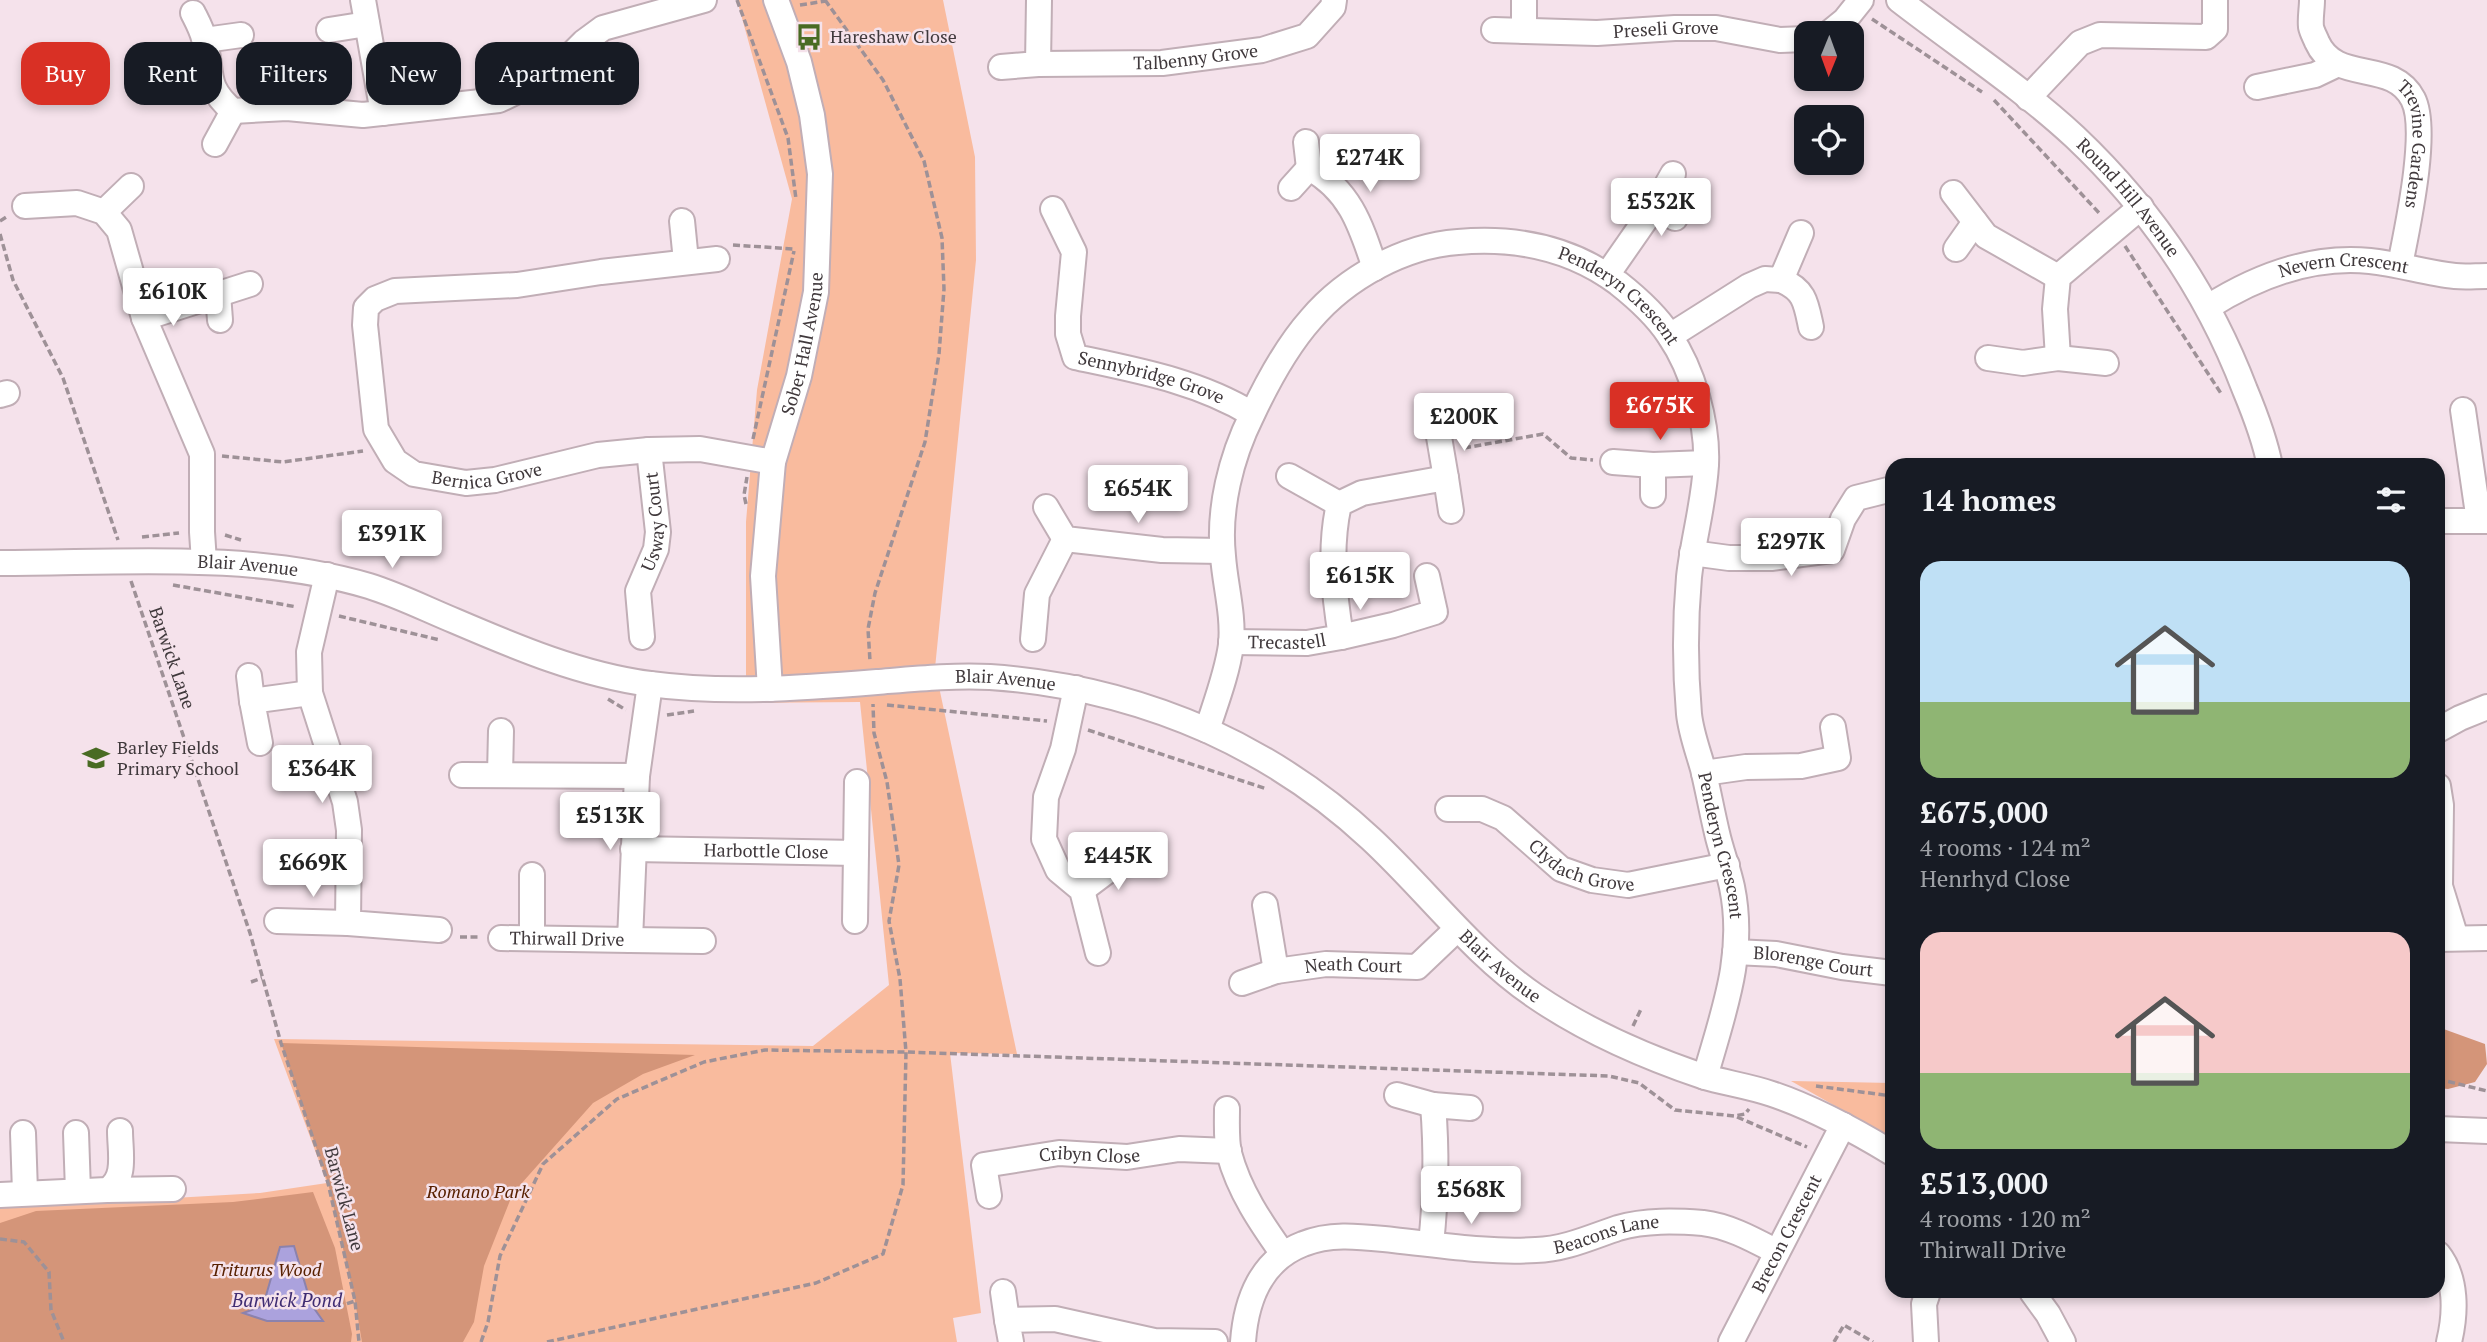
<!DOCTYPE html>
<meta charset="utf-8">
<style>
body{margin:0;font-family:"PT Serif",serif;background:#20242c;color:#f1f3f6;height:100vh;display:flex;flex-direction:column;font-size:26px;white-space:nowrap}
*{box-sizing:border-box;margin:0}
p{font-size:23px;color:#9ea1a6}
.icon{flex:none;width:38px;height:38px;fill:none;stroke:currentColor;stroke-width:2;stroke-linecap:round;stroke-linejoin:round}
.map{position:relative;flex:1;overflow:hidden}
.sheet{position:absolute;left:1885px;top:458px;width:560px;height:840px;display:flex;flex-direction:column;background:#171b24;border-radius:21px;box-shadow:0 4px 10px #0003}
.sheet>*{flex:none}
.hud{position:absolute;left:21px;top:42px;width:665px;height:63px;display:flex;gap:14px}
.needle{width:46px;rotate:181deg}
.fabs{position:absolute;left:1794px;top:21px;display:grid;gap:14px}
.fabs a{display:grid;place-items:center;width:70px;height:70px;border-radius:14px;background:#171b24;box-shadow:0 4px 10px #0003;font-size:35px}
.price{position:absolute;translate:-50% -60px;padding:0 16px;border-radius:7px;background:#fff;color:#222;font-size:23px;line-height:46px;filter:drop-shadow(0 2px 4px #0008)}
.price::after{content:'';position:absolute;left:50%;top:42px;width:21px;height:16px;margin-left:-10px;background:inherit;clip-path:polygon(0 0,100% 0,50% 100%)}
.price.selected{background:#d93025;color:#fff}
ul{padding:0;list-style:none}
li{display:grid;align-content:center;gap:14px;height:371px;padding:0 35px}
li span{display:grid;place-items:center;height:217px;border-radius:21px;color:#555}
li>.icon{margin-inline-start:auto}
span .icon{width:126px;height:126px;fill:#fffc;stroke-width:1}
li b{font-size:30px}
h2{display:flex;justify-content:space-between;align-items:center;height:84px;padding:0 35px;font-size:30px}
.pill{padding:0 24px;border-radius:21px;background:#171b24;box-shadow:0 4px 10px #0003;font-size:24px;line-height:63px}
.pill.selected{background:#d93025;color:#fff}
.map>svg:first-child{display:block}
.green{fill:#f9bb9e}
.forest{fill:#d49579}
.water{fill:#aba2dd;stroke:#8b82ad;stroke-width:2}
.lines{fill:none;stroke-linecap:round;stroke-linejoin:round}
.minor-casing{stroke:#c1aeb6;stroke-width:28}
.path{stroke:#9e9197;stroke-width:3.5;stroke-dasharray:7 3.5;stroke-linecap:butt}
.minor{stroke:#fff;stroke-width:24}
.labels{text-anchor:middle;stroke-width:5;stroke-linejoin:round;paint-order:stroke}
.street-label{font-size:18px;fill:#40393c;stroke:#f5e2eb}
.poi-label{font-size:18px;fill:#40393c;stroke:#f5e2eb;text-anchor:start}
.park-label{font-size:18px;font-style:italic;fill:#582000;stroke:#f5e2eb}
.water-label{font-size:19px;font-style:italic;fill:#3f2c72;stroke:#f5e2eb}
</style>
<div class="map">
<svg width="2487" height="1342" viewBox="0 0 2487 1342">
<rect width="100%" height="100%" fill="#f5e2eb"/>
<path class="green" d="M 737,0 L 943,0 L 975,157 L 976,260 L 935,668 L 1017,1054 L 950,1053 L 981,1313 L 953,1318 L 957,1342 L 0,1342 L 0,1208 L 260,1193 L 327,1183 L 274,1039 L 813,1046 L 889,985 L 860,702 L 746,703 L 746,522 L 757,390 L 792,199 Z
M 1791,1081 L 1892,1083 L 1892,1138 Z"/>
<path class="forest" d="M 2438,1027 L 2485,1044 L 2487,1064 L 2475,1082 L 2448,1089 L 2438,1088 Z
M 281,1043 L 695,1055 L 643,1074 L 593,1103 L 513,1193 L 484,1266 L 474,1322 L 463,1342 L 362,1342 L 355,1301 L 328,1183 Z
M 313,1192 L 335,1248 L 352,1334 L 351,1342 L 0,1342 L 0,1223 L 36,1211 L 233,1202 Z"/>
<path class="water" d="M 294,1246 L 311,1304 L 323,1321 L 267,1321 L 243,1313 L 263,1306 L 280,1247 Z"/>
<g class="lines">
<defs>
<g id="minor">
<path d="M 363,0 L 383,113"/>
<path id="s1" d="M 1039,0 L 1038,64 L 1162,63 L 1262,50 L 1307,36 L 1333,7 L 1334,0"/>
<path id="s2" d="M 1899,0 C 1957,45 2021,87 2075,137 C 2150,208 2208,293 2245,390 C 2255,414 2265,440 2270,466"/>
<path id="s3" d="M 2312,0 C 2312,9 2310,18 2311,27 C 2312,32 2315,37 2317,42 C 2336,85 2392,58 2413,99 C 2429,130 2407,229 2400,265"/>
<path d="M 193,13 C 197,21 202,30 204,39 C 214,72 202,84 233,111 L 287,108 L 363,115 L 499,100 L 551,75 L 584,42 L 603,28 L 704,0"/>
<path d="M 329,30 L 367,24"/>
<path id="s4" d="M 1494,30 L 1597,33 L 1675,28 L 1716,28 L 1780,40 L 1806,39"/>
<path d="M 1524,31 L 1524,0"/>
<path d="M 1829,33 L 1845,20 L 1861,0"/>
<path d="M 205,40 L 241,35"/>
<path d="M 1001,67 L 1038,64"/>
<path d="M 2257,87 L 2315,75 L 2336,65"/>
<path d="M 2028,98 L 2080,43 L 2100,35 L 2206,37 L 2215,29 L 2215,0"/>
<path d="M 1306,142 L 1309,168 C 1350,190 1361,226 1375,268"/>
<path d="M 215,144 L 233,111"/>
<path d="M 1291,188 L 1309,168"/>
<path d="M 1953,193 L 1986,236 L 2058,277"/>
<path d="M 25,206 L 77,203 L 104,212 L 119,230 L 144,318 L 202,454 L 202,532 L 204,562"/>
<path d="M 1655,206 L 1675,218"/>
<path id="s5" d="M 1053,209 L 1074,252 L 1068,316 L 1068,334 L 1075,357 C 1136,370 1198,381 1252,414"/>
<path d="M 104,212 L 131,186"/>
<path d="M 682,221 L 686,261"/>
<path d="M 1956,249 L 1975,222"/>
<path id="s6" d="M 717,259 L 601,272 L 517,285 L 395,291 L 375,299 L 366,308 L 365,325 L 376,429 L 395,461 L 414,474 L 466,483 L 495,480 L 598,455 L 649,450 L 700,449 L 773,462"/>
<path d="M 1607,275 L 1655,206 L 1673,174"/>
<path d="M 1781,280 C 1805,290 1806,303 1811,327"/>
<path d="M 218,294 L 220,320"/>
<path id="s7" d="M 2208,307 C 2257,276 2311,255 2370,261 C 2399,264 2426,273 2455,276 C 2465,277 2476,276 2487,276"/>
<path d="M 144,318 L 250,284"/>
<path d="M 1670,336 L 1749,286 L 1765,279 L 1781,280 L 1801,233"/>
<path d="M 1988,358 L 2023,363 L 2058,358 L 2106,363"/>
<path d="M 2058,358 L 2055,309 L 2058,277 L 2141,207"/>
<path d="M 0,395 L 7,393"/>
<path d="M 2463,410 L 2479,521"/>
<path d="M 1439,437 L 1446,478"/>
<path d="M 1613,462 L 1653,465 L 1706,463"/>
<path d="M 1653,465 L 1653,495"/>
<path d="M 1289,476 L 1339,504"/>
<path d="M 1046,507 L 1065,539 L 1162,550 L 1222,551"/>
<path d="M 2438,521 L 2487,521"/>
<path d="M 1692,553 L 1729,558 L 1771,558 L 1832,550 L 1843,519 L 1856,498 L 1892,489"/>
<path id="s8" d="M 0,563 C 122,563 250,551 369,586 C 398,595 426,609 455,621 C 518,648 582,675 650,684 C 725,694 802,688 877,682 C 914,679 953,675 990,677 C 1065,682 1141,701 1209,731 C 1268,758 1324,795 1371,839 C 1427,891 1472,953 1535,996 C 1586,1031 1643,1056 1702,1076 C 1725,1083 1749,1086 1772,1094 C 1814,1108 1854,1130 1892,1153"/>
<path d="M 327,575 L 309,652 L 310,693 L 345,802 L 349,830 L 348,923 L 439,930"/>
<path id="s9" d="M 642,637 L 638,591 L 656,549 L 658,532 L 649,450"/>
<path d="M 1341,637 L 1393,625 L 1435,612 L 1427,576"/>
<path d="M 1033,639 L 1037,594 L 1065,539"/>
<path id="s10" d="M 1231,642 L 1307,643 L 1341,637 C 1334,593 1329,548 1339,504 L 1362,493 L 1446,478 L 1451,511"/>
<path d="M 249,676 L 252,701"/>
<path d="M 1076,688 L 1063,749 L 1046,797 L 1044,839 L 1058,870 L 1082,890 L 1098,953"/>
<path id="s11" d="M 770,689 L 763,576 L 773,462 L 799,376 L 816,292 L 820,174 L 812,115 L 799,62 L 776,0"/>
<path id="s12" d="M 1207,730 C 1216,702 1227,674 1231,645 C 1234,615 1225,585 1223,556 C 1218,509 1231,457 1252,415 C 1267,383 1287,346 1311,319 C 1346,278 1403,246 1458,242 C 1515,237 1571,248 1618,283 C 1637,298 1656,315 1669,335 C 1693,370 1708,423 1706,465 C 1704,503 1693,540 1689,577 C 1685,622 1685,669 1689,714 C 1691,733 1698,751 1703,769 C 1708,790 1712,812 1717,833 C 1721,851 1728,868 1732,887 C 1746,955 1723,1013 1705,1077"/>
<path d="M 2438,730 L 2460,718 L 2487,707"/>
<path d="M 260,743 L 252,701 L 310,693"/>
<path d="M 1704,773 L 1746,767 L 1801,766 L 1838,758 L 1833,727"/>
<path d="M 462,775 L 637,776"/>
<path d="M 500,775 L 501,731"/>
<path d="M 2438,786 L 2441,805 L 2440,886 L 2456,938"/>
<path id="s13" d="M 1448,809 L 1482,809 L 1503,818 L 1561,869 L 1592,880 L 1628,885 L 1727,865"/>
<path id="s14" d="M 633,849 L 856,853 L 857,782"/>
<path d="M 532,875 L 532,938"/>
<path d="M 1082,890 L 1126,857"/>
<path d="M 1265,905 L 1276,971"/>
<path d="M 277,921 L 348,923"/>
<path d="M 855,921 L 856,853"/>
<path id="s15" d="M 501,938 L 630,940 L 637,776 L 650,684"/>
<path d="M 2438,939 L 2487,938"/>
<path d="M 630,940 L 703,941"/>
<path id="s16" d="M 1735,952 L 1776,954 L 1842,967 L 1892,973"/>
<path id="s17" d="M 1242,983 L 1276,971 L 1326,964 L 1417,967 L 1457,929"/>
<path d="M 1397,1095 L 1433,1105"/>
<path d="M 1227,1109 C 1227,1123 1226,1140 1229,1153 C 1239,1191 1261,1223 1283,1254"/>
<path d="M 2438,1129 L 2487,1131"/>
<path d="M 23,1133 L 25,1192"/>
<path d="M 76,1133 L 78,1191"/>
<path d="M 107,1190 L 173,1189"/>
<path d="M 0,1195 L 107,1190 C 127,1179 120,1152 120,1131"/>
<path id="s18" d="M 989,1196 L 984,1165 L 1059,1153 L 1127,1157 L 1179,1149 L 1229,1151"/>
<path d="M 1431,1244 C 1436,1197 1437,1152 1433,1105 L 1470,1108"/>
<path d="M 2438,1254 C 2457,1278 2456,1313 2449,1342"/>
<path d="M 1003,1292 L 1007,1320"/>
<path d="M 2032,1292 L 2048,1314 L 2063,1342"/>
<path d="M 1011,1342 L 1007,1320 L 1055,1319 L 1154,1341 L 1215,1342"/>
<path id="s19" d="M 1243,1342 C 1246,1300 1261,1260 1303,1244 C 1332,1232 1363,1237 1393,1240 C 1441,1245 1488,1253 1536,1250 C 1566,1249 1591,1237 1618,1228 C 1646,1220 1675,1221 1703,1223 C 1729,1226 1754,1240 1777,1252"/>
<path id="s20" d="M 1731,1342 L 1843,1125"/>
<path d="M 1926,1342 L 1924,1304 L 1928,1292"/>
</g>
</defs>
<use href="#minor" class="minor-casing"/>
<path class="path" d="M 737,0 L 788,138 L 796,199
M 825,0 L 883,80 L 924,161 L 942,238 L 944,289 L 939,354 L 925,442 L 875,593 L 868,629 L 870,661
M 800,5 L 826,1
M 1872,19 L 1982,92
M 1994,100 L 2101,215
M 0,221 L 8,216
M 0,234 L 13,280 L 63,378 L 118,540
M 733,245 L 794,249
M 2125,246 L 2222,395
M 753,439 L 794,251
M 1464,448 L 1543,434 L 1571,458 L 1593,460
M 222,456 L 283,462 L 363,451
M 746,504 L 744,495 L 747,477
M 225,535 L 241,540
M 142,537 L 179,533
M 131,581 L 250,933 L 281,1043 L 328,1183 L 355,1301 L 359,1342
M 173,585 L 297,607
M 339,616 L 440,640
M 608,699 L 626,710
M 887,705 L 1047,721
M 667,715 L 694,711
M 1088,730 L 1267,789
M 460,937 L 480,937
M 251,982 L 262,978
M 1633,1026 L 1641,1009
M 2438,1079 L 2487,1091
M 1816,1086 L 1892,1096
M 1737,1117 L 1807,1147
M 0,1239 L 24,1242 L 49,1272 L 51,1310 L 64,1342
M 337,1307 L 355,1301
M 481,1342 L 488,1322 L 500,1256 L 543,1164 L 617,1099 L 704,1062 L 765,1050 L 906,1052 L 1609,1076 L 1639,1083 L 1675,1110 L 1735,1116 L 1745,1114 L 1749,1109
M 547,1342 L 816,1283 L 883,1254 L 903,1185 L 906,1052 L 900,979 L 889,921 L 899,865 L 887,782 L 874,733 L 873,704
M 1834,1342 L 1844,1325 L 1873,1342"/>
<use href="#minor" class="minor"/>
</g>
<defs>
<symbol id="bus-bare" viewBox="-9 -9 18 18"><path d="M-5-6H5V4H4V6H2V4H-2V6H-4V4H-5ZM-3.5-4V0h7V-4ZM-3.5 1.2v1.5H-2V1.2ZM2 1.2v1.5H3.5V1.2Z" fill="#496b23" stroke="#f5e2eb" stroke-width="2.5" paint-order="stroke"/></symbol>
<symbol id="school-bare" viewBox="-9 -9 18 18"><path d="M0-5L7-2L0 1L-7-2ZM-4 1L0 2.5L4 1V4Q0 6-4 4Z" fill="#496b23" stroke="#f5e2eb" stroke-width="2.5" paint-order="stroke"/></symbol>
</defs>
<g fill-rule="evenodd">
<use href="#bus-bare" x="790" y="18" width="38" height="38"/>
<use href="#school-bare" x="77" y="739" width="38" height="38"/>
</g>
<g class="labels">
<g class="street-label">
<text dy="6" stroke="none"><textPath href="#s4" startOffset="172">Preseli Grove</textPath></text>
<text dy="6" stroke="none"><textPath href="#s1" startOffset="222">Talbenny Grove</textPath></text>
<text dy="6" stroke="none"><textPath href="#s3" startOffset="205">Trevine Gardens</textPath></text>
<text dy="6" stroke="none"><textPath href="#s2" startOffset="304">Round Hill Avenue</textPath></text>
<text dy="6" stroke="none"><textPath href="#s7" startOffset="145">Nevern Crescent</textPath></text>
<text dy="6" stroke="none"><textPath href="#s12" startOffset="784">Penderyn Crescent</textPath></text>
<text dy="6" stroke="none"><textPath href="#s11" startOffset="350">Sober Hall Avenue</textPath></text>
<text dy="6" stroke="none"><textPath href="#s5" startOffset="233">Sennybridge Grove</textPath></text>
<text dy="6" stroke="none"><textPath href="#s6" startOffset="614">Bernica Grove</textPath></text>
<text dy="6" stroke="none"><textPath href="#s9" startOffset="119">Usway Court</textPath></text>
<text dy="6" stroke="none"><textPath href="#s8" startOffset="248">Blair Avenue</textPath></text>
<text dy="6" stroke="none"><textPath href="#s10" startOffset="56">Trecastell</textPath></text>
<text transform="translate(172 658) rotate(71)" y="6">Barwick Lane</text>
<text dy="6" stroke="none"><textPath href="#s8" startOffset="1026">Blair Avenue</textPath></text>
<text dy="6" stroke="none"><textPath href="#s12" startOffset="1372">Penderyn Crescent</textPath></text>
<text dy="6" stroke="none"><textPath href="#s14" startOffset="133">Harbottle Close</textPath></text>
<text dy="6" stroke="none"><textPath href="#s13" startOffset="152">Clydach Grove</textPath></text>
<text dy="6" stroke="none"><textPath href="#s15" startOffset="66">Thirwall Drive</textPath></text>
<text dy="6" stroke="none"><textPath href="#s16" startOffset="79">Blorenge Court</textPath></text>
<text dy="6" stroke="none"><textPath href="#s8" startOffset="1614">Blair Avenue</textPath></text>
<text dy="6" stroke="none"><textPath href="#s17" startOffset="114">Neath Court</textPath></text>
<text dy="6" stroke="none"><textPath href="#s18" startOffset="138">Cribyn Close</textPath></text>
<text transform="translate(344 1199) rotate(75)" y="6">Barwick Lane</text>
<text dy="6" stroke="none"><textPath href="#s20" startOffset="122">Brecon Crescent</textPath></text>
<text dy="6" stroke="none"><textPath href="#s19" startOffset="429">Beacons Lane</textPath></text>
</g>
<g class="poi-label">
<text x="830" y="43">Hareshaw Close</text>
<text x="117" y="754">Barley Fields<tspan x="117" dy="21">Primary School</tspan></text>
</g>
<g class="park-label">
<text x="478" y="1198">Romano Park</text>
<text x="266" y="1276">Triturus Wood</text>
</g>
<g class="water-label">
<text x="287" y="1307">Barwick Pond</text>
</g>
</g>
</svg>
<div class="fabs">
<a><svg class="needle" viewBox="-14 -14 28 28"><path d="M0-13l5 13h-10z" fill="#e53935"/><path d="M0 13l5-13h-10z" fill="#9ea1a6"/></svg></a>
<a><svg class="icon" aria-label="locate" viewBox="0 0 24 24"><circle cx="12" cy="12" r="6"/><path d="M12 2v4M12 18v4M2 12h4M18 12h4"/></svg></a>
</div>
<b class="price" style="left:1370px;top:194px">£274K</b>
<b class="price" style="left:1661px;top:238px">£532K</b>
<b class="price" style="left:173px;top:328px">£610K</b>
<b class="price selected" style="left:1660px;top:442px">£675K</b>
<b class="price" style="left:1464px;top:453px">£200K</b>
<b class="price" style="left:1138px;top:525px">£654K</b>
<b class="price" style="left:392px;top:570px">£391K</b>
<b class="price" style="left:1791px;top:578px">£297K</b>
<b class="price" style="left:1360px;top:612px">£615K</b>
<b class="price" style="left:322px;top:805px">£364K</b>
<b class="price" style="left:610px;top:852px">£513K</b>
<b class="price" style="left:1118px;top:892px">£445K</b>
<b class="price" style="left:313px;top:899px">£669K</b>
<b class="price" style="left:1471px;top:1226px">£568K</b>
<div class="hud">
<a class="pill selected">Buy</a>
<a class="pill">Rent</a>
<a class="pill">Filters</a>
<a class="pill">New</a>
<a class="pill">Apartment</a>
</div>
<section class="sheet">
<h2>14 homes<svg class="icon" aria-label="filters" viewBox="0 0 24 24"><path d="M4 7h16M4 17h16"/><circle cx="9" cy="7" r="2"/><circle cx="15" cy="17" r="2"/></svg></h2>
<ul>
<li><span style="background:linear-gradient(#bfe0f5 65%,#8fb573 0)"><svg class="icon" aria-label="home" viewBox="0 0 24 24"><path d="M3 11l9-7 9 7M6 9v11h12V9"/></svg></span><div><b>£675,000</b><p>4 rooms · 124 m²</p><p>Henrhyd Close</p></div></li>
<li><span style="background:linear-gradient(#f6c9c9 65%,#8fb573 0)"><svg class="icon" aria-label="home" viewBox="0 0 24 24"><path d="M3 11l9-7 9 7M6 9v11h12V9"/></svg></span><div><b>£513,000</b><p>4 rooms · 120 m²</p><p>Thirwall Drive</p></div></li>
</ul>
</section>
</div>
